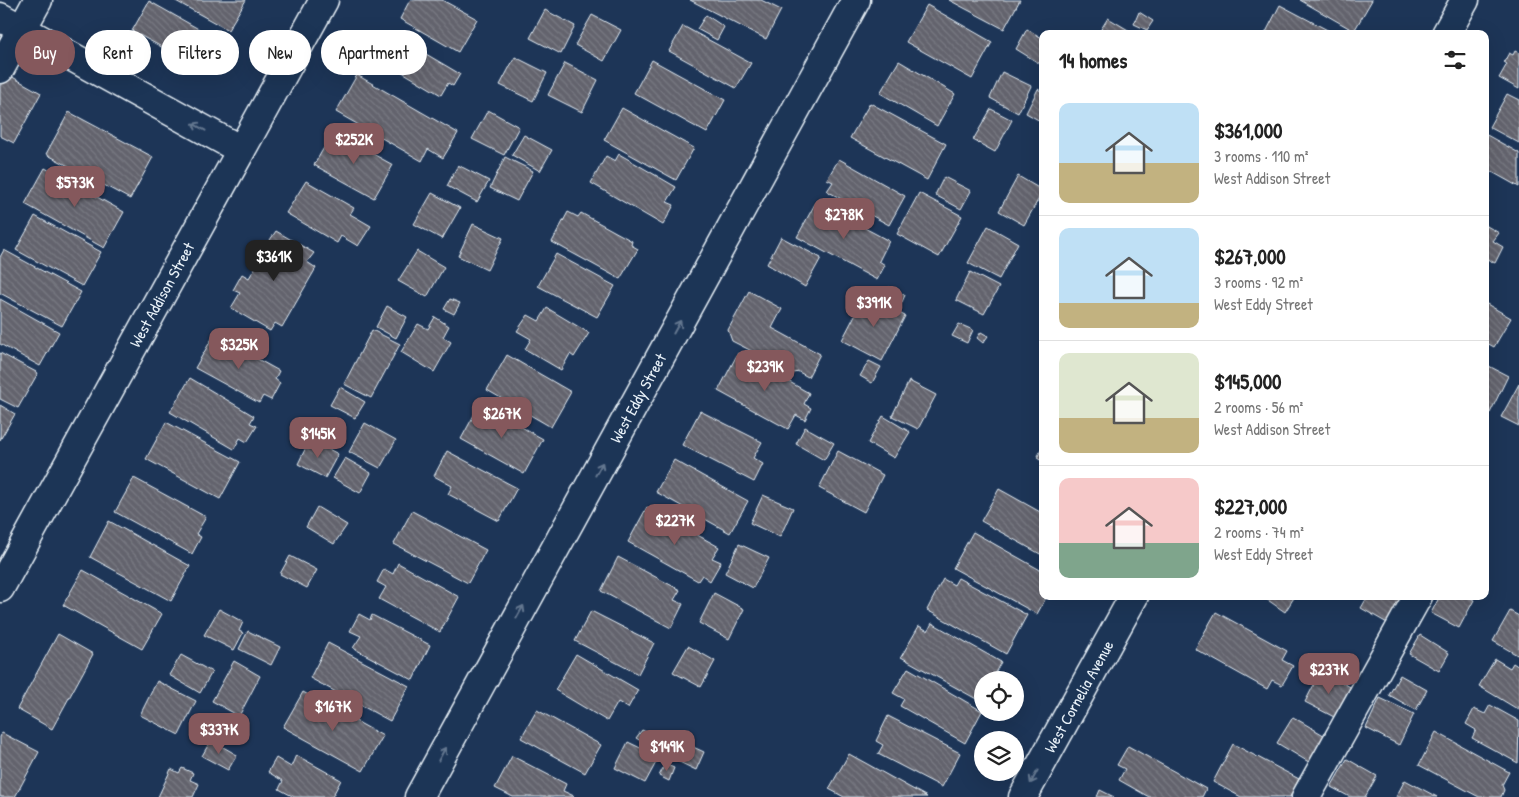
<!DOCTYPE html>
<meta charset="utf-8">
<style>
body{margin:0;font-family:"Patrick Hand",sans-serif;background:#f6f6f6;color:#222;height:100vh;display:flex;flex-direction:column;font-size:19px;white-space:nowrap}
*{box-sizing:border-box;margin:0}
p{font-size:16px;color:#767676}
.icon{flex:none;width:28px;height:28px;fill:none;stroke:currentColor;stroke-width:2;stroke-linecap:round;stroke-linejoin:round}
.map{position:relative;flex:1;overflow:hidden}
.details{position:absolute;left:1039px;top:30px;width:450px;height:570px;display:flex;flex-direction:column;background:#fff;border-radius:10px;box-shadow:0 5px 20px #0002}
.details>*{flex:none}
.top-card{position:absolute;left:15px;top:30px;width:475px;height:45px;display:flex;gap:10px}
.fabs{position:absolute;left:974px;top:671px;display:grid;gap:10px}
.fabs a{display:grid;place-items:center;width:50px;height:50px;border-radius:50%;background:#fff;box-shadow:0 5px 20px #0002;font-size:25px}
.price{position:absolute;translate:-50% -42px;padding:0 11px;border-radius:10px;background:#85585c;color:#fff;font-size:16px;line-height:32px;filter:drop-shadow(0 1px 2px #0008)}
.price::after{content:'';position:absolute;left:50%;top:30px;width:15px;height:11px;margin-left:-8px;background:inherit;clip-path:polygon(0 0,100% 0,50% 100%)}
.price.selected{background:#222;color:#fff}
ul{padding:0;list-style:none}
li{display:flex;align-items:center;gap:15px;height:125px;padding:0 20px}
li+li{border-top:1px solid #e0e0e0}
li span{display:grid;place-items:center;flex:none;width:140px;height:100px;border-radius:10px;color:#555}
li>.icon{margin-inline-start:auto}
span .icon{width:60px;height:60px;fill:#fffc;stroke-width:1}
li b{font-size:21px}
h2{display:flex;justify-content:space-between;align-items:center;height:60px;padding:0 20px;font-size:21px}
.chip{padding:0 18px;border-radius:22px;background:#fff;box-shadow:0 5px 20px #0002;font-size:18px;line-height:45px}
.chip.selected{background:#85585c;color:#fff}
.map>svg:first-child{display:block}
.building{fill:url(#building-back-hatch);stroke:#e8f1f8}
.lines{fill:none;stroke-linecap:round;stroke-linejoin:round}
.minor-casing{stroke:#e8f1f8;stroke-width:31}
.minor{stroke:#1d3557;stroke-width:28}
.oneway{stroke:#64778f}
.labels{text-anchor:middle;stroke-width:4;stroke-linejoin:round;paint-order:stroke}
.street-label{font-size:16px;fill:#e8f1f8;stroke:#1d3557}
</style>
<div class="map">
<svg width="1519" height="797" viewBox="0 0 1519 797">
<defs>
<pattern id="building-back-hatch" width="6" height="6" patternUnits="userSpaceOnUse" patternTransform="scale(1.25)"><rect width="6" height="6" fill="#63636d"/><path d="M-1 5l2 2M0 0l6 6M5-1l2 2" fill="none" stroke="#797a83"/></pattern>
</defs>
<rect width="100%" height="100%" fill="#1d3557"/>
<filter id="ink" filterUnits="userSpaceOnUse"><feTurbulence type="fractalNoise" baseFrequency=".02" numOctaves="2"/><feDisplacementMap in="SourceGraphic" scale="10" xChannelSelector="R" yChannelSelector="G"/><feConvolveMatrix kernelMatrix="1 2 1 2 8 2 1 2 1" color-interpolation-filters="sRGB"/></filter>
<g filter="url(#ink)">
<path class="building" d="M 174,0 L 246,0 L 228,30 Z
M 410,0 L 442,0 L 477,19 L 458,52 L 400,19 Z
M 690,0 L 761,0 L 781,10 L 766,39 Z
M 949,0 L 1020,0 L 1004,29 Z
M 1300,0 L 1372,0 L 1354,31 Z
M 149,1 L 211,36 L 195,65 L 132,31 Z
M 927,5 L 992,42 L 972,79 L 906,42 Z
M 1280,5 L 1335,34 L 1265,34 Z
M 545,10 L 575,26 L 561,54 L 530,38 Z
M 1139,12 L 1153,21 L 1147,30 L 1134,24 Z
M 592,15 L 621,30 L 604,61 L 575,45 Z
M 706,15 L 724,27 L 717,40 L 697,29 Z
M 1108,18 L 1135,34 L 1098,34 Z
M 683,26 L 751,63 L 736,88 L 669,51 Z
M 1027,29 L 1042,38 L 1042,65 L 1016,49 Z
M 397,37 L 460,74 L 453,86 L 448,83 L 441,95 L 377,57 L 387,38 L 394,42 Z
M 1515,51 L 1519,53 L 1519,89 L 1499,78 L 1507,64 L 1504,62 L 1509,53 L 1513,55 Z
M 515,57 L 547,73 L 533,101 L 500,85 Z
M 652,60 L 725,100 L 707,133 L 634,93 Z
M 899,61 L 955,94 L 937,126 L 880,93 Z
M 565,63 L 598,80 L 582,112 L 548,95 Z
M 1002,72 L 1031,86 L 1018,113 L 990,98 Z
M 7,74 L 41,93 L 14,143 L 0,136 L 0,86 Z
M 357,75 L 458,133 L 443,158 L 428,149 L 422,161 L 336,112 Z
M 1038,89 L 1042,92 L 1042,122 L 1026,113 Z
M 1507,94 L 1519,100 L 1519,143 L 1489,127 Z
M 870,103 L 946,144 L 927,180 L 850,138 Z
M 622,108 L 694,148 L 676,180 L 604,140 Z
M 991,109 L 1012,120 L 995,152 L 973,140 Z
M 488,110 L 519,127 L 504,155 L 472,139 Z
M 69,112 L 153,157 L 130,199 L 46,154 Z
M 333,132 L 393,165 L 374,198 L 314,165 Z
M 1485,134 L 1519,153 L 1519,187 L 1485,168 Z
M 524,135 L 552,150 L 540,171 L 512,155 Z
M 619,154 L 676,187 L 667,202 L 674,205 L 663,225 L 591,183 L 606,156 L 615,161 Z
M 505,157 L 533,171 L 517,201 L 490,188 Z
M 839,159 L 905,196 L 889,225 L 827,191 L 833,182 L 827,179 Z
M 458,165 L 489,181 L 477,202 L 447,186 Z
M 45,168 L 124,212 L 104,248 L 25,204 Z
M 1018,176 L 1042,190 L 1042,193 L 1024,225 L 999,211 Z
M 944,177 L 971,191 L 961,209 L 935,195 Z
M 306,181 L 354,208 L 350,214 L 371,226 L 358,246 L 341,236 L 337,243 L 286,213 Z
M 432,193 L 460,208 L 442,239 L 414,224 Z
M 919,193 L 962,216 L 939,257 L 897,234 Z
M 816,202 L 889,241 L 879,261 L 885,265 L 877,280 L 797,237 Z
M 568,212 L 578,217 L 581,213 L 632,241 L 631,245 L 638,249 L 620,279 L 552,242 Z
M 35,216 L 101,252 L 82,286 L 16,250 Z
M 473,224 L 503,238 L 487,270 L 458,256 Z
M 1485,225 L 1499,233 L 1493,241 L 1503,247 L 1495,263 L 1485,258 Z
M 988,226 L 1018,243 L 999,279 L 968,263 Z
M 276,231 L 314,253 L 307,262 L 316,268 L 282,327 L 275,323 L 270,331 L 231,308 L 240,293 L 233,290 L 242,274 L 249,278 L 258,263 L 251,259 L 261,243 L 266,246 Z
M 781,237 L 821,258 L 805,287 L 767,264 Z
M 4,250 L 81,292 L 62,326 L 0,293 L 0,257 Z
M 417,251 L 444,267 L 427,297 L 398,281 Z
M 556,254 L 615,286 L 597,317 L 538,286 Z
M 970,272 L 999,287 L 984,314 L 956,300 Z
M 889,287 L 905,295 L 902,302 L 886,294 Z
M 749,291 L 782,309 L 772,328 L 820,354 L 808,377 L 797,371 L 795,373 L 732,341 L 728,330 Z
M 865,296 L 905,316 L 882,361 L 842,340 Z
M 0,299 L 59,332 L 40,366 L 0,344 Z
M 450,299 L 460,303 L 454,314 L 444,309 Z
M 1485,303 L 1511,318 L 1494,347 L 1485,342 Z
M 387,306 L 407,317 L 396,338 L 376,327 Z
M 547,308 L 589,333 L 574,357 L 570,354 L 561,370 L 525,349 L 531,339 L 517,331 L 528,315 L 539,321 Z
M 435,317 L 449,326 L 443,337 L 451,342 L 434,372 L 401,352 L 418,324 L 428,329 Z
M 959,324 L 973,330 L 967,343 L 952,336 Z
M 372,330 L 400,344 L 371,398 L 344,384 Z
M 981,332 L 988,336 L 983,343 L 977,338 Z
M 214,335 L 279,371 L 275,379 L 280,383 L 271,400 L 263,396 L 259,403 L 195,368 Z
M 0,353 L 38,373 L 18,408 L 0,399 Z
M 738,353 L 809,393 L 804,404 L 811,408 L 805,420 L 796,415 L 788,429 L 718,391 Z
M 507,355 L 571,392 L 551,427 L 487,390 Z
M 869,361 L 881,367 L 872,383 L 860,376 Z
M 1485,364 L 1508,376 L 1490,413 L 1485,410 Z
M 190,378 L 254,416 L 250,423 L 257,426 L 247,442 L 240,438 L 234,449 L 170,412 Z
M 909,381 L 936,395 L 918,429 L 892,416 Z
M 1519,384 L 1519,426 L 1501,417 Z
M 340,387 L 365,402 L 355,418 L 330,405 Z
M 480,404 L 543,439 L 524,474 L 461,439 Z
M 0,405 L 15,414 L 0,440 Z
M 700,411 L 762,442 L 753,458 L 763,464 L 754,482 L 682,445 Z
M 883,416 L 910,432 L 894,458 L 868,443 Z
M 166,422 L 240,462 L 220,499 L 146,459 Z
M 365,423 L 396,440 L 380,468 L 349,452 Z
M 805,427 L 834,443 L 824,460 L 796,444 Z
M 310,439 L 338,454 L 325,478 L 298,464 Z
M 1042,448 L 1042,461 L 1037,458 Z
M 447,451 L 517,488 L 499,521 L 448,494 L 452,486 L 434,476 Z
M 838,451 L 883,475 L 864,512 L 819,488 Z
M 345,458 L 371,473 L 360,493 L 333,478 Z
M 674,460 L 748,501 L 730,533 L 656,492 Z
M 134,478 L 206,517 L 196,534 L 201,537 L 192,554 L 115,512 Z
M 999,489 L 1042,513 L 1042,555 L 981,521 Z
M 763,495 L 793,508 L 780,537 L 750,523 Z
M 317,507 L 347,525 L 334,544 L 306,527 Z
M 647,507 L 719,547 L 712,558 L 721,562 L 710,581 L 702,575 L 698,581 L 628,542 Z
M 412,511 L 486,550 L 468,583 L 394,544 Z
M 109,521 L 190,566 L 171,601 L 90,557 Z
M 973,532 L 1042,571 L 1042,596 L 1047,596 L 1037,614 L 953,568 Z
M 739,544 L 769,558 L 753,588 L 725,573 Z
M 290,556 L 317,570 L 307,588 L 280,574 Z
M 618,557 L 680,590 L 674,600 L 683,604 L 671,628 L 601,591 Z
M 398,563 L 459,597 L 440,632 L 379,599 L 386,587 L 377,582 L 384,569 L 393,574 Z
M 83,570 L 162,614 L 142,649 L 63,605 Z
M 958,578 L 1027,615 L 1006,654 L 927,610 L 943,579 L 954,585 Z
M 714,593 L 744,609 L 729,639 L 699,623 Z
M 1262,596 L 1295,596 L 1285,612 Z
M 1368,596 L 1400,596 L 1405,599 L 1389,624 L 1361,608 Z
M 1440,596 L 1466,596 L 1474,600 L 1459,628 L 1431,613 Z
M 219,609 L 243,622 L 239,631 L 243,633 L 234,650 L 204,635 Z
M 591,611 L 654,643 L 638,674 L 575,641 Z
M 1510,611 L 1519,616 L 1519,656 L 1493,641 Z
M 1216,612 L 1287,651 L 1282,660 L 1293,666 L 1282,685 L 1272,680 L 1267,689 L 1195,649 Z
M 359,614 L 370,620 L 372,615 L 430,645 L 413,680 L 353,648 L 361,636 L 350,631 Z
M 932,623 L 1001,662 L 991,680 L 982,680 L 982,696 L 980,701 L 901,657 L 919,626 L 928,631 Z
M 248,631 L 280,647 L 271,665 L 239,649 Z
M 58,634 L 93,654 L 52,729 L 17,709 Z
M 1420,635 L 1449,653 L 1439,671 L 1409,654 Z
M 328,643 L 409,686 L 390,721 L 310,678 Z
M 688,646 L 715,661 L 701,687 L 673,672 Z
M 576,654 L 638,690 L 628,708 L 618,702 L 607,721 L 555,690 Z
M 181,655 L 212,672 L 200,693 L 169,675 Z
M 1495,659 L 1510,668 L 1513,663 L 1519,667 L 1519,710 L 1479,686 Z
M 234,661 L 260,676 L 239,716 L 212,701 Z
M 908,668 L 982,711 L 965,743 L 900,706 L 904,699 L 893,693 Z
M 1321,671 L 1354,689 L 1338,719 L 1305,702 Z
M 1400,675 L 1427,690 L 1416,710 L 1389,695 Z
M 157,681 L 196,701 L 179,735 L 140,715 Z
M 303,692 L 383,736 L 363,771 L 283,727 Z
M 1380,698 L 1414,714 L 1399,745 L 1366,728 Z
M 1490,705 L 1519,721 L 1518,763 L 1472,738 L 1476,730 L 1466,724 L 1474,709 L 1485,714 Z
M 537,710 L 601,745 L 585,773 L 521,738 Z
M 888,716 L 960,753 L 942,787 L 878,754 L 883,745 L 876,741 Z
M 1293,717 L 1327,737 L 1312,764 L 1277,743 Z
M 642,730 L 650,734 L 644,743 L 636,738 Z
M 1436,732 L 1509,772 L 1502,785 L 1504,790 L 1501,797 L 1479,797 L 1419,765 Z
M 2,733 L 39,752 L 15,797 L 0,797 L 0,737 Z
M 211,740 L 237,755 L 228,770 L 202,756 Z
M 678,740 L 704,752 L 696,770 L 669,757 Z
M 628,742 L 659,757 L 645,783 L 615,768 Z
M 1233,744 L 1299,779 L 1290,797 L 1241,797 L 1213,782 Z
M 1128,746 L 1206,789 L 1202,797 L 1149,797 L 1119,780 L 1125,769 L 1117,765 Z
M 849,754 L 927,797 L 844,797 L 829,789 Z
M 296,755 L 341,780 L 332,797 L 294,797 L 279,789 L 283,781 L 268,772 L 276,758 L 291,767 Z
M 512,756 L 566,784 L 563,791 L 574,796 L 573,797 L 513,797 L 495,788 Z
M 1347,759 L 1377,776 L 1365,797 L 1350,797 L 1331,787 Z
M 665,764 L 674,768 L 669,781 L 659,776 Z
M 182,768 L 193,773 L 190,780 L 199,784 L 193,797 L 158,797 L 171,769 L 179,773 Z
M 1405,780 L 1437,797 L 1396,797 Z
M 1100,790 L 1114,797 L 1097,797 Z"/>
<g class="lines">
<defs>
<g id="minor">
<path d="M 0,17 L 241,150"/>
<path d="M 1446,34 L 1465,0"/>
<path d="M 0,69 L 38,0"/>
<path id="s1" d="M 0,588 L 324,0"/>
<path id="s2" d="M 419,797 L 856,0"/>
<path id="s3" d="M 1023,797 L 1134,596"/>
<path d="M 1306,797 L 1418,596"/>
</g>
</defs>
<use href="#minor" class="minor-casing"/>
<use href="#minor" class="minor"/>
</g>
<defs><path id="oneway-shaft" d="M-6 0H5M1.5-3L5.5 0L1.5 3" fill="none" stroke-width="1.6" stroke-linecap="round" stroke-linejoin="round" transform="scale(1.25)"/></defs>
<g class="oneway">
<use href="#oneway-shaft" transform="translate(199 127) rotate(-151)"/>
<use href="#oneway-shaft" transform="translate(677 327) rotate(-61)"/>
<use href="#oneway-shaft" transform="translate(599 469) rotate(-61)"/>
<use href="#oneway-shaft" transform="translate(520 612) rotate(-61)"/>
<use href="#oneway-shaft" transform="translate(442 754) rotate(-61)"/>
<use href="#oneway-shaft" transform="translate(1034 777) rotate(119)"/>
</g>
</g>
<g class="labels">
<g class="street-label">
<text dy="6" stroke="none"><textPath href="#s1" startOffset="335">West Addison Street</textPath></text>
<text dy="6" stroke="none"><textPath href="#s2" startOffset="455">West Eddy Street</textPath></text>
<text dy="6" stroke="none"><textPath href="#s3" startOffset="115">West Cornelia Avenue</textPath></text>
</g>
</g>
</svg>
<div class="fabs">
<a><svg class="icon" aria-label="locate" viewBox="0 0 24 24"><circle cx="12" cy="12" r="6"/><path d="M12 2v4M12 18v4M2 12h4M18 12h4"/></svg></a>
<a><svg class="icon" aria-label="layers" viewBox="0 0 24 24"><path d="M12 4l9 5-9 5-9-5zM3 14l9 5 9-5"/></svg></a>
</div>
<b class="price" style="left:354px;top:165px">$252K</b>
<b class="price" style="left:75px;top:208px">$573K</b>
<b class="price" style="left:844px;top:240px">$278K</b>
<b class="price selected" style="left:274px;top:282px">$361K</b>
<b class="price" style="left:874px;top:328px">$391K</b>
<b class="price" style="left:239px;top:370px">$325K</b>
<b class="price" style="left:765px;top:392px">$239K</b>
<b class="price" style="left:502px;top:439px">$267K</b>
<b class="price" style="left:318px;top:459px">$145K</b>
<b class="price" style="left:675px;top:546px">$227K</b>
<b class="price" style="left:1329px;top:695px">$237K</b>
<b class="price" style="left:333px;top:732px">$167K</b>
<b class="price" style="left:219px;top:755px">$337K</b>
<b class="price" style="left:667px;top:772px">$149K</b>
<div class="top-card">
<a class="chip selected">Buy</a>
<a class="chip">Rent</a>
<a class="chip">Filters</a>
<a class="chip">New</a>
<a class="chip">Apartment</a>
</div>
<section class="details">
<h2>14 homes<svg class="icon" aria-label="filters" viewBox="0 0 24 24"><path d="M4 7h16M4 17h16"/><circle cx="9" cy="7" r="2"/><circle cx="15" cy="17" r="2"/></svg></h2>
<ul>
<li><span style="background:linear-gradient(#bfe0f5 60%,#c2b280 0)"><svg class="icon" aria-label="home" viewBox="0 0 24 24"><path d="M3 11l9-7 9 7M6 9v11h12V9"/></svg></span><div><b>$361,000</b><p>3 rooms · 110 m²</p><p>West Addison Street</p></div></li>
<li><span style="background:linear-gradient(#bfe0f5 75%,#c2b280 0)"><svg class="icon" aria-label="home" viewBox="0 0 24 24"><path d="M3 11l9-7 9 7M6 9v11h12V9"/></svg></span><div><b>$267,000</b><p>3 rooms · 92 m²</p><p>West Eddy Street</p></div></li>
<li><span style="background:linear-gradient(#dfe7d0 65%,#c2b280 0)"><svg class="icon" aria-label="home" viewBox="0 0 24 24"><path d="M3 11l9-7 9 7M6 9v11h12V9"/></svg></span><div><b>$145,000</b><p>2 rooms · 56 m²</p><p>West Addison Street</p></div></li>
<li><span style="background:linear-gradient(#f6c9c9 65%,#7fa58c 0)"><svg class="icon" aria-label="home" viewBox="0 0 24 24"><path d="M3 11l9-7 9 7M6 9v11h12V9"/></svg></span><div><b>$227,000</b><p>2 rooms · 74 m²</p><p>West Eddy Street</p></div></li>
</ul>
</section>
</div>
